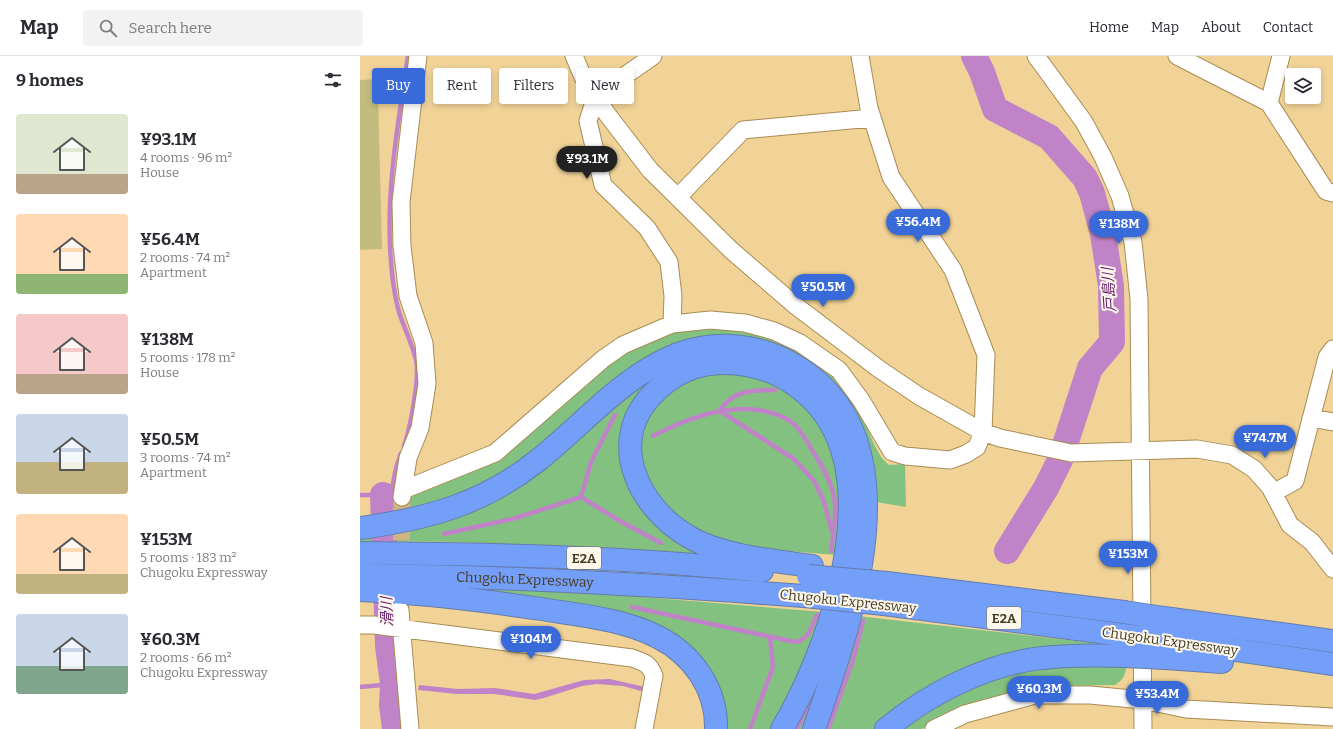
<!DOCTYPE html>
<meta charset="utf-8">
<style>
body{margin:0;font-family:Bitter,"Noto Sans JP",serif;background:#f2f2f3;color:#2b2b33;height:100vh;display:flex;flex-direction:column;font-size:15px;white-space:nowrap}
*{box-sizing:border-box;margin:0}
p{font-size:13px;color:#7c7c81}
.icon{flex:none;width:22px;height:22px;fill:none;stroke:currentColor;stroke-width:2;stroke-linecap:round;stroke-linejoin:round}
.map{position:relative;flex:1;overflow:hidden}
.sheet{display:flex;flex-direction:column;background:#fff;width:360px}
.sheet>*{flex:none}
.banner{position:absolute;left:12px;top:12px;width:380px;height:36px;display:flex;gap:8px}
.controls{position:absolute;left:925px;top:12px;display:grid;gap:8px}
.controls a{display:grid;place-items:center;width:36px;height:36px;border-radius:4px;background:#fff;box-shadow:0 2px 6px #0003;font-size:20px}
.price{position:absolute;translate:-50% -34px;padding:0 9px;border-radius:14px;background:#396ada;color:#fff;font-size:13px;line-height:26px;filter:drop-shadow(0 1px 2px #0008)}
.price::after{content:'';position:absolute;left:50%;top:24px;width:12px;height:9px;margin-left:-6px;background:inherit;clip-path:polygon(0 0,100% 0,50% 100%)}
.price.current{background:#222;color:#fff}
ul{padding:0;list-style:none}
li{display:flex;align-items:center;gap:12px;height:100px;padding:0 16px}
li span{display:grid;place-items:center;flex:none;width:112px;height:80px;border-radius:4px;color:#555}
li>.icon{margin-inline-start:auto}
span .icon{width:48px;height:48px;fill:#fffc;stroke-width:1}
li b{font-size:17px}
h2{display:flex;justify-content:space-between;align-items:center;height:48px;padding:0 16px;font-size:17px}
.chip{padding:0 14px;border-radius:4px;background:#fff;box-shadow:0 2px 6px #0003;font-size:14px;line-height:36px}
.chip.current{background:#396ada;color:#fff}
header{display:flex;align-items:center;gap:24px;box-sizing:border-box;height:56px;padding:0 20px;background:#fff;border-bottom:1px solid #e1e1e2}
header strong{font-size:19px}
nav{display:flex;gap:22px;margin-inline-start:auto;font-size:14px}
.search{width:280px;height:36px;background:#f2f2f3;display:flex;align-items:center;gap:10px;box-sizing:border-box;padding:0 14px;border-radius:4px;color:#7c7c81;font-size:15px}
main{display:flex;flex:1;min-height:0}
.map>svg:first-child{display:block}
.green{fill:#83c181}
.water{fill:#c183c7}
.lines{fill:none;stroke-linecap:round;stroke-linejoin:round}
.stream{stroke:#c183c7;stroke-width:4.5}
.river{stroke:#c183c7;stroke-width:26}
.building{fill:#c2bd7e}
.minor-tunnel{stroke:#cfb581;stroke-width:17;stroke-dasharray:17 8;stroke-linecap:butt}
.minor-casing{stroke:#a88c53;stroke-width:19}
.highway-casing{stroke:#647cad;stroke-width:24}
.minor{stroke:#fff;stroke-width:17}
.highway{stroke:#749ff8;stroke-width:22}
.highway-bridge-casing{stroke:#647cad;stroke-width:24;stroke-linecap:butt}
.highway-bridge{stroke:#749ff8;stroke-width:22}
.labels{text-anchor:middle;stroke-width:4;stroke-linejoin:round;paint-order:stroke}
.shield{fill:#fdf7ec;stroke:#7e735f;stroke-width:1}
.shield-label{font-size:13px;font-weight:bold;fill:#473b23}
.street-label{font-size:14px;fill:#473b23;stroke:#fdf7ec}
.water-label{font-size:15px;font-style:italic;fill:#671d6f;stroke:#fdf7ec}
</style>
<header>
<strong>Map</strong>
<div class="search"><svg class="icon" aria-label="search" viewBox="0 0 24 24"><circle cx="10" cy="10" r="6"/><path d="M15 15l6 6"/></svg>Search here</div>
<nav><a>Home</a><a>Map</a><a>About</a><a>Contact</a></nav>
</header>
<main>
<section class="sheet">
<h2>9 homes<svg class="icon" aria-label="filters" viewBox="0 0 24 24"><path d="M4 7h16M4 17h16"/><circle cx="9" cy="7" r="2"/><circle cx="15" cy="17" r="2"/></svg></h2>
<ul>
<li><span style="background:linear-gradient(#dfe7d0 75%,#b9a48a 0)"><svg class="icon" aria-label="home" viewBox="0 0 24 24"><path d="M3 11l9-7 9 7M6 9v11h12V9"/></svg></span><div><b>¥93.1M</b><p>4 rooms · 96 m²</p><p>House</p></div></li>
<li><span style="background:linear-gradient(#ffd9b3 75%,#8fb573 0)"><svg class="icon" aria-label="home" viewBox="0 0 24 24"><path d="M3 11l9-7 9 7M6 9v11h12V9"/></svg></span><div><b>¥56.4M</b><p>2 rooms · 74 m²</p><p>Apartment</p></div></li>
<li><span style="background:linear-gradient(#f6c9c9 75%,#b9a48a 0)"><svg class="icon" aria-label="home" viewBox="0 0 24 24"><path d="M3 11l9-7 9 7M6 9v11h12V9"/></svg></span><div><b>¥138M</b><p>5 rooms · 178 m²</p><p>House</p></div></li>
<li><span style="background:linear-gradient(#c9d6e8 60%,#c2b280 0)"><svg class="icon" aria-label="home" viewBox="0 0 24 24"><path d="M3 11l9-7 9 7M6 9v11h12V9"/></svg></span><div><b>¥50.5M</b><p>3 rooms · 74 m²</p><p>Apartment</p></div></li>
<li><span style="background:linear-gradient(#ffd9b3 75%,#c2b280 0)"><svg class="icon" aria-label="home" viewBox="0 0 24 24"><path d="M3 11l9-7 9 7M6 9v11h12V9"/></svg></span><div><b>¥153M</b><p>5 rooms · 183 m²</p><p>Chugoku Expressway</p></div></li>
<li><span style="background:linear-gradient(#c9d6e8 65%,#7fa58c 0)"><svg class="icon" aria-label="home" viewBox="0 0 24 24"><path d="M3 11l9-7 9 7M6 9v11h12V9"/></svg></span><div><b>¥60.3M</b><p>2 rooms · 66 m²</p><p>Chugoku Expressway</p></div></li>
</ul>
</section>
<div class="map">
<svg width="973" height="673" viewBox="0 0 973 673">
<rect width="100%" height="100%" fill="#f1d398"/>
<path class="green" d="M 344,272 C 395,274 456,291 487,335 C 492,343 496,351 501,359 C 510,375 515,398 529,409 L 545,408 L 546,451 L 516,446 C 515,427 514,407 508,389 C 501,364 469,315 445,305 C 419,295 390,289 363,281 L 203,371 L 135,425 L 47,457 L 47,446 L 51,441 L 129,409 L 148,397 L 249,308 L 274,292 L 315,274 Z
M 301,315 L 275,342 L 265,367 L 262,404 L 270,435 L 284,457 L 314,482 L 357,499 L 100,486 L 0,485 L 0,481 L 69,470 L 119,454 L 158,431 L 252,351 Z
M 368,315 L 410,325 L 441,346 L 456,361 L 475,400 L 481,456 L 476,499 C 427,495 376,493 332,470 C 279,443 258,369 314,333 C 321,329 328,323 335,321 C 345,318 357,317 368,315 Z
M 58,530 L 247,538 L 463,556 L 434,632 L 410,673 L 367,673 C 368,636 350,607 322,584 Z
M 498,560 L 725,586 L 747,590 L 705,593 L 523,666 L 515,673 L 463,673 Z
M 466,602 L 445,673 L 432,673 Z
M 708,609 L 766,609 C 766,619 763,624 755,629 L 687,630 L 662,634 L 617,645 L 589,656 L 562,673 L 542,673 C 568,656 594,636 624,626 C 651,616 680,612 708,609 Z"/>
<path class="water" d="M 250,623 L 285,631 L 284,636 L 263,630 L 237,628 L 222,630 L 184,642 L 175,644 L 134,638 L 97,638 L 58,634 L 59,629 L 98,633 L 135,632 L 174,638 L 224,624 Z"/>
<g class="lines">
<path class="stream" d="M 360,354 C 373,334 394,334 415,334
M 360,355 L 434,403 L 455,426 L 464,446 L 472,476
M 293,380 C 333,359 384,341 427,363 C 438,369 446,384 452,394 C 479,436 478,447 471,495
M 44,390 C 50,373 60,322 56,304 C 52,287 44,272 39,256 C 33,235 31,211 30,190 C 27,127 39,62 48,0
M 0,439 L 23,439 L 32,433 L 36,412 L 41,397
M 221,441 L 231,406 L 255,359
M 84,478 L 156,462 L 221,441 L 260,465 L 301,487
M 272,551 L 435,586 C 449,584 451,571 457,559
M 0,631 L 33,628
M 390,673 L 413,611 L 410,582
M 437,673 L 462,617
M 468,673 L 493,604 L 503,565"/>
<path class="river" d="M 614,0 L 622,16 L 635,53 L 689,81 L 725,122 L 732,137 L 743,178 L 751,230 L 752,286 L 730,312 L 700,404 L 686,432 L 647,495
M 23,439 L 28,590 L 33,628 L 32,649 L 35,673"/>
</g>
<path class="building" d="M 20,23 L 21,38 L 18,38 L 22,193 L 0,194 L 0,24 Z"/>
<g class="lines">
<path class="minor-tunnel" d="M 41,509 L 42,441"/>
<defs>
<path id="minor" d="M 214,0 L 223,21 L 247,58 L 290,114 L 371,194 L 436,250 L 519,313 L 559,340 L 623,376 L 640,382 L 711,397 L 837,393 L 872,399 L 894,413 L 910,431 L 930,469 L 952,486 L 973,513
M 293,0 L 236,40 L 228,65 L 243,129 L 287,172 L 309,206 L 313,240 L 312,268
M 676,0 L 724,66 L 743,101 L 760,140 L 773,186 L 779,243 L 783,673
M 817,0 L 909,47 L 966,135 L 973,137
M 909,47 L 921,0
M 318,141 L 383,74 L 512,62
M 951,362 L 973,366
M 43,434 L 135,397 L 243,303 L 263,289 L 312,268 L 350,264 L 385,267 L 414,275 L 440,287 L 479,314 L 501,344 L 532,396 L 545,400 L 590,404 L 606,398 L 617,391 L 623,376 L 626,299 L 593,214 L 531,121 L 509,52 L 500,0
M 913,437 L 935,425 L 967,301 L 973,293
M 42,441 L 48,402 L 60,372 L 67,328 L 64,287 L 48,240 L 42,190 L 41,146 L 58,0
M 40,554 L 50,673
M 0,569 L 14,569 L 272,602 C 284,606 290,608 294,620 L 284,673
M 574,673 L 605,658 L 675,639 L 730,639 L 783,644 L 826,653 L 973,661"/>
<g id="highway">
<path d="M 0,472 C 67,463 123,448 177,405 C 223,369 262,320 318,298 C 357,284 399,288 434,309 C 559,382 491,567 454,673"/>
<path d="M 0,497 C 134,498 269,501 402,515"/>
<path id="s1" d="M 0,519 C 149,520 296,529 444,540"/>
<path d="M 527,527 L 764,556"/>
<path d="M 0,534 C 61,537 121,544 181,553 C 219,559 263,563 298,581 C 333,599 357,633 356,673"/>
<path d="M 524,548 L 763,579"/>
<path d="M 804,562 L 973,585"/>
<path d="M 806,584 L 973,608"/>
<path d="M 806,602 L 862,606"/>
<path d="M 422,673 C 466,600 515,458 475,376 C 466,357 452,341 435,329 C 408,309 368,302 336,311 C 321,315 308,324 297,334 C 244,382 277,452 331,482 C 363,500 415,505 452,510"/>
<path d="M 526,673 C 567,639 621,611 674,603 C 704,599 735,599 765,600"/>
</g>
</defs>
<use href="#minor" class="minor-casing"/>
<use href="#highway" class="highway-casing"/>
<use href="#minor" class="minor"/>
<use href="#highway" class="highway"/>
<defs>
<path id="highway-bridge" d="M 448,520 L 527,527
M 444,540 L 524,548
M 764,556 L 804,562
M 763,579 L 806,584
M 765,600 L 806,602"/>
</defs>
<use href="#highway-bridge" class="highway-bridge-casing"/>
<use href="#highway-bridge" class="highway-bridge"/>
</g>
<g class="labels">
<g class="shield">
<rect x="207" y="491" width="34" height="22" rx="3"/>
<rect x="627" y="551" width="34" height="22" rx="3"/>
</g>
<g class="shield-label">
<text x="224" y="507">E2A</text>
<text x="644" y="567">E2A</text>
</g>
<g class="street-label">
<text dy="5" stroke="none"><textPath href="#s1" startOffset="165">Chugoku Expressway</textPath></text>
<text transform="translate(488 545) rotate(6)" y="5">Chugoku Expressway</text>
<text transform="translate(810 585) rotate(8)" y="5">Chugoku Expressway</text>
</g>
<g class="water-label">
<text transform="translate(749 234) rotate(-94)" y="5">戸島川</text>
<text transform="translate(27 556) rotate(-92)" y="5">滑川</text>
</g>
</g>
</svg>
<div class="controls">
<a><svg class="icon" aria-label="layers" viewBox="0 0 24 24"><path d="M12 4l9 5-9 5-9-5zM3 14l9 5 9-5"/></svg></a>
</div>
<b class="price current" style="left:227px;top:124px">¥93.1M</b>
<b class="price" style="left:558px;top:187px">¥56.4M</b>
<b class="price" style="left:759px;top:189px">¥138M</b>
<b class="price" style="left:463px;top:252px">¥50.5M</b>
<b class="price" style="left:905px;top:403px">¥74.7M</b>
<b class="price" style="left:768px;top:519px">¥153M</b>
<b class="price" style="left:171px;top:604px">¥104M</b>
<b class="price" style="left:679px;top:654px">¥60.3M</b>
<b class="price" style="left:797px;top:659px">¥53.4M</b>
<div class="banner">
<a class="chip current">Buy</a>
<a class="chip">Rent</a>
<a class="chip">Filters</a>
<a class="chip">New</a>
</div>
</div>
</main>
